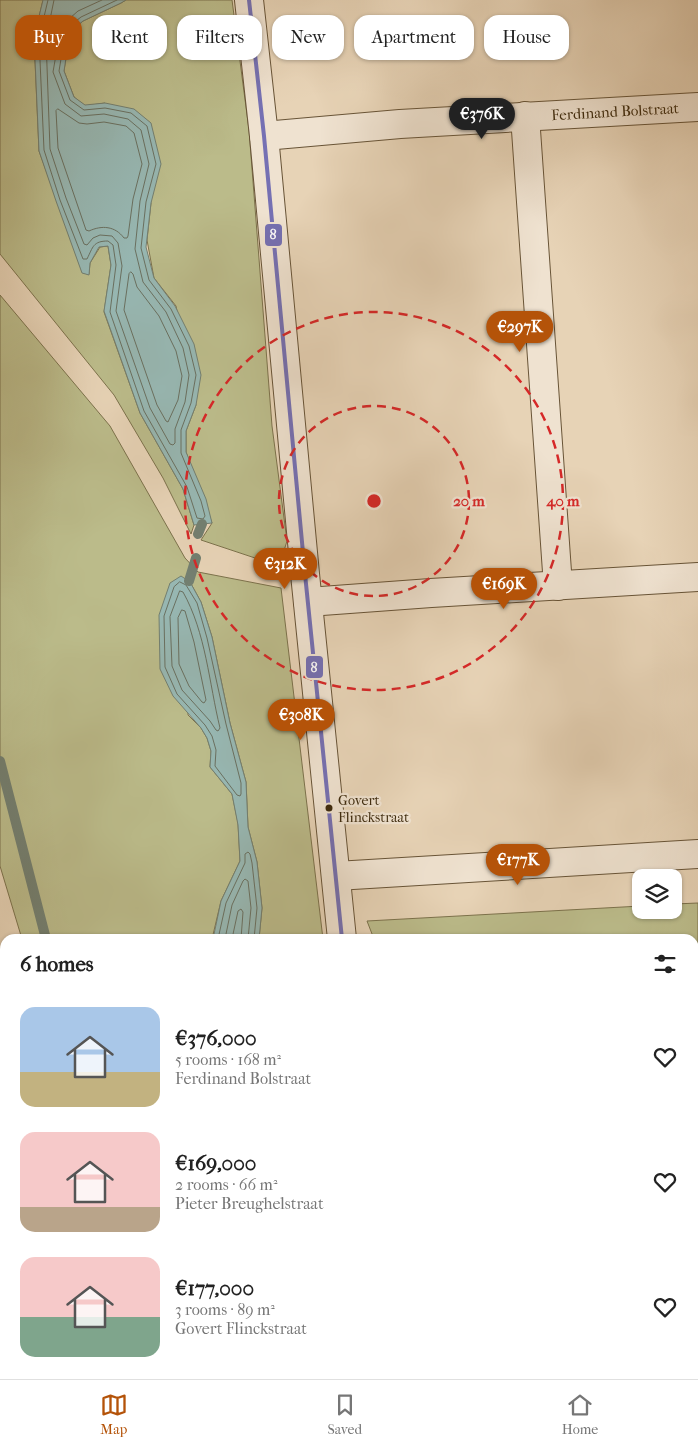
<!DOCTYPE html>
<meta charset="utf-8">
<style>
body{margin:0;font-family:"IM FELL French Canon",serif;background:#f2f2f2;color:#222;height:100vh;display:flex;flex-direction:column;font-size:19px;white-space:nowrap}
*{box-sizing:border-box;margin:0}
p{font-size:16px;color:#767676}
.icon{flex:none;width:28px;height:28px;fill:none;stroke:currentColor;stroke-width:2;stroke-linecap:round;stroke-linejoin:round}
.map{position:relative;flex:1;overflow:hidden}
.side{position:absolute;left:0px;top:934px;width:699px;height:446px;display:flex;flex-direction:column;background:#fff;border-radius:15px 15px 0 0;box-shadow:0 1px 4px #0004}
.side>*{flex:none}
.banner{position:absolute;left:15px;top:15px;width:669px;height:45px;display:flex;gap:10px}
.buttons{position:absolute;left:632px;top:869px;display:grid;gap:10px}
.buttons a{display:grid;place-items:center;width:50px;height:50px;border-radius:10px;background:#fff;box-shadow:0 1px 4px #0004;font-size:25px}
.price{position:absolute;translate:-50% -42px;padding:0 11px;border-radius:18px;background:#b45309;color:#fff;font-size:16px;line-height:32px;filter:drop-shadow(0 1px 2px #0008)}
.price::after{content:'';position:absolute;left:50%;top:30px;width:15px;height:11px;margin-left:-8px;background:inherit;clip-path:polygon(0 0,100% 0,50% 100%)}
.price.on{background:#222;color:#fff}
ul{padding:0;list-style:none}
li{display:flex;align-items:center;gap:15px;height:125px;padding:0 20px}
li span{display:grid;place-items:center;flex:none;width:140px;height:100px;border-radius:15px;color:#555}
li>.icon{margin-inline-start:auto}
span .icon{width:60px;height:60px;fill:#fffc;stroke-width:1}
li b{font-size:21px}
h2{display:flex;justify-content:space-between;align-items:center;height:60px;padding:0 20px;font-size:21px}
.chip{padding:0 18px;border-radius:15px;background:#fff;box-shadow:0 1px 4px #0004;font-size:18px;line-height:45px}
.chip.on{background:#b45309;color:#fff}
.tabs{display:flex;justify-content:space-around;align-items:center;height:70px;border-top:1px solid #e0e0e0;background:#fff;font-size:14px;color:#767676}
.tabs a{display:grid;justify-items:center;gap:2px}
.tabs .on{color:#b45309}
.map>svg:first-child{display:block}
.green{fill:#bbbb8a;stroke:#7c724c}
.water{fill:#97b7b2;stroke:#737f70}
.lines{fill:none;stroke-linecap:round;stroke-linejoin:round}
.shore{stroke:#6a7060;stroke-width:1}
.stream{stroke:#737f70;stroke-width:10}
.minor-casing{stroke:#685437;stroke-width:30}
.tertiary-casing{stroke:#685437;stroke-width:30}
.primary-casing{stroke:#3d2a0d;stroke-width:30}
.minor{stroke:#efe2d0;stroke-width:28}
.tertiary{stroke:#efe2d0;stroke-width:28}
.primary{stroke:#e4ba7b;stroke-width:28}
.bus-1-casing{stroke:#efe2d0;stroke-width:8}
.bus-1{stroke:#7570b3;stroke-width:4}
.ring{fill:none;stroke:#d62828;stroke-width:2.5;stroke-dasharray:9 6}
.bus-dot{fill:#3d2a0d;stroke:#efe2d0;stroke-width:2}
.labels{text-anchor:middle;stroke-width:4.5;stroke-linejoin:round;paint-order:stroke}
.bus-label{font-size:14px;fill:#3d2a0d;stroke:#efe2d0;text-anchor:start}
.street-label{font-size:15px;fill:#3d2a0d;stroke:#efe2d0}
.centre{fill:#d62828;stroke:#efe2d0;stroke-width:2.5}
.ring-label{font-size:15px;text-anchor:middle;font-weight:bold;fill:#d62828;stroke:#efe2d0;stroke-width:4.5;stroke-linejoin:round;paint-order:stroke}
.line-badge{stroke:#efe2d0;stroke-width:2}
.badge-label{font-size:14px;text-anchor:middle;font-weight:bold;fill:#fff}
</style>
<div class="map">
<svg width="698" height="1379" viewBox="0 0 698 1379">
<rect width="100%" height="100%" fill="#e7d3b6"/>
<filter id="stains"><feTurbulence type="fractalNoise" baseFrequency=".004" numOctaves="4"/><feColorMatrix values="0 0 0 0 .2 0 0 0 0 .09 0 0 0 0 .02 0 0 0 .5 -.17"/></filter>
<radialGradient id="worn" r=".72"><stop offset=".6" stop-color="#630" stop-opacity="0"/><stop offset="1" stop-color="#630" stop-opacity=".3"/></radialGradient>
<path class="green" d="M 0,0 L 43,0 L 34,38 L 39,151 L 83,273 L 89,274 L 90,263 L 100,247 L 108,246 L 111,265 L 104,312 L 140,413 L 183,489 L 194,525 L 191,534 L 163,478 L 114,395 L 0,254 Z
M 126,0 L 232,0 L 249,130 L 272,426 L 287,541 L 282,557 L 275,563 L 267,562 L 201,540 L 212,523 L 186,452 L 186,431 L 196,405 L 176,306 L 154,278 L 147,240 L 151,203 L 105,103 L 85,106 L 74,97 L 64,71 L 70,32 L 83,21 L 121,3 Z
M 0,295 L 110,426 L 185,558 L 198,572 L 281,588 L 323,939 L 259,939 L 262,908 L 257,862 L 248,827 L 246,782 L 230,723 L 212,637 L 201,602 L 190,582 L 188,715 L 201,728 L 207,738 L 211,751 L 210,767 L 232,794 L 238,823 L 240,861 L 221,901 L 212,939 L 22,939 L 0,866 Z
M 698,903 L 698,1379 L 447,1379 L 446,1375 L 694,1375 L 694,939 L 374,939 L 367,921 L 641,906 L 641,910 L 674,910 L 674,904 Z
M 0,1221 L 5,1240 L 5,1375 L 40,1375 L 41,1379 L 0,1379 Z
M 147,1375 L 263,1375 L 266,1379 L 148,1379 Z
M 288,1375 L 367,1375 L 367,1379 L 286,1379 Z"/>
<path class="water" d="M 43,0 L 126,0 L 121,3 L 83,21 L 70,32 L 64,71 L 74,97 L 85,105 L 105,103 L 134,109 L 151,123 L 161,164 L 151,203 L 146,247 L 154,278 L 175,306 L 194,344 L 201,375 L 196,405 L 186,431 L 186,452 L 206,499 L 212,523 L 194,525 L 183,489 L 140,413 L 104,311 L 111,265 L 108,246 L 99,247 L 90,263 L 89,275 L 82,273 L 56,201 L 39,151 L 34,37 Z
M 181,576 L 190,582 L 201,602 L 212,637 L 230,723 L 246,782 L 248,827 L 257,862 L 262,908 L 259,939 L 213,939 L 221,901 L 240,861 L 238,825 L 232,794 L 210,767 L 211,751 L 207,738 L 201,728 L 173,696 L 160,669 L 159,615 L 170,583 Z"/>
<g class="lines">
<path class="shore" d="M 48,0 L 39,38 L 44,150 L 60,200 L 83,259 L 87,259 C 93,247 93,241 108,241 L 113,245 L 116,265 L 110,312 L 144,411 L 187,487 L 197,518 L 203,519 L 205,516 L 201,501 L 181,453 L 181,430 L 191,403 L 196,375 L 189,346 L 171,309 L 149,280 L 141,248 L 146,202 L 156,164 L 147,126 L 131,113 L 105,108 L 84,110 L 70,100 L 59,71 L 66,29 L 81,17 L 117,0
M 54,0 L 46,39 L 50,149 L 66,198 L 84,244 L 87,245 L 93,238 L 100,235 L 112,236 L 118,243 L 122,266 L 116,311 L 150,408 L 170,444 L 173,445 L 175,443 L 175,429 L 185,402 L 189,375 L 183,348 L 166,312 L 143,282 L 135,249 L 140,201 L 149,164 L 141,130 L 128,119 L 104,114 L 81,116 L 65,104 L 53,72 L 61,26 L 78,11 L 102,0
M 58,109 L 79,123 L 87,124 L 104,122 L 126,126 L 134,133 L 142,164 L 133,199 L 128,236 L 127,238 L 124,238 C 115,226 102,225 89,231 L 86,230 L 58,148 L 56,111 Z
M 131,272 L 133,274 L 137,287 L 159,316 L 176,351 L 182,376 L 178,400 L 168,422 L 166,421 L 157,405 L 124,310 L 129,274 Z
M 180,582 L 186,585 L 197,603 L 207,638 L 226,724 L 241,783 L 241,794 L 240,796 L 237,795 L 215,766 L 216,750 L 212,736 L 205,725 L 177,694 L 165,667 L 164,616 L 174,587 Z
M 180,591 L 183,592 C 206,633 209,683 220,728 L 218,731 L 216,730 L 210,721 L 182,690 L 172,666 L 170,617 Z
M 182,610 L 185,611 L 194,642 L 206,700 L 204,703 L 202,702 L 189,686 L 179,664 L 178,618 Z
M 218,939 L 226,903 L 245,863 L 245,854 L 248,852 L 250,854 L 252,863 L 257,908 L 254,939
M 225,939 L 232,905 L 243,881 L 245,879 L 248,881 L 251,908 L 248,939
M 232,939 L 238,911 L 241,909 L 243,912 L 241,939"/>
<path class="stream" d="M 198,534 L 202,524
M 189,581 L 196,558
M 0,761 L 46,939
M 694,1294 L 698,1296
M 0,1332 L 5,1351
M 11,1375 L 12,1379
M 167,1375 L 168,1379"/>
<defs>
<g id="minor">
<path d="M 525,116 L 558,586"/>
<path id="s1" d="M 264,136 L 400,124 L 698,107"/>
<path d="M 308,602 L 431,593 L 698,577"/>
<path d="M 336,876 L 698,854"/>
</g>
<path id="tertiary" d="M 249,0 L 264,136 L 305,574 L 342,939
M 383,1375 L 383,1379"/>
<path id="primary" d="M 0,965 L 5,984
M 0,1097 L 5,1120
M 62,1375 L 63,1379
M 116,1375 L 117,1379"/>
</defs>
<use href="#minor" class="minor-casing"/>
<use href="#tertiary" class="tertiary-casing"/>
<use href="#primary" class="primary-casing"/>
<use href="#minor" class="minor"/>
<use href="#tertiary" class="tertiary"/>
<use href="#primary" class="primary"/>
<defs>
<path id="bus-1" d="M 249,0 L 264,136 L 305,574 L 342,939"/>
</defs>
<use href="#bus-1" class="bus-1-casing"/>
<use href="#bus-1" class="bus-1"/>
</g>
<g class="ring">
<circle cx="374" cy="501" r="95"/>
<circle cx="374" cy="501" r="189"/>
</g>
<circle class="bus-dot" cx="329" cy="808" r="4.5"/>
<g class="labels">
<g class="bus-label">
<text x="338" y="805">Govert<tspan x="338" dy="17">Flinckstraat</tspan></text>
</g>
<g class="street-label">
<text dy="5" stroke="none"><textPath href="#s1" startOffset="352">Ferdinand Bolstraat</textPath></text>
</g>
</g>
<circle cx="374" cy="501" r="8" class="centre"/>
<g class="ring-label">
<text x="469" y="506">20 m</text>
<text x="563" y="506">40 m</text>
</g>
<g class="line-badge">
<rect x="264" y="223" width="19" height="24" rx="5" fill="#7570b3"/>
<rect x="305" y="655" width="19" height="24" rx="5" fill="#7570b3"/>
</g>
<g class="badge-label">
<text x="273" y="239">8</text>
<text x="314" y="672">8</text>
</g>
<rect width="100%" height="100%" filter="url(#stains)"/>
<rect width="100%" height="100%" fill="url(#worn)"/>
</svg>
<div class="buttons">
<a><svg class="icon" aria-label="layers" viewBox="0 0 24 24"><path d="M12 4l9 5-9 5-9-5zM3 14l9 5 9-5"/></svg></a>
</div>
<b class="price on" style="left:482px;top:140px">€376K</b>
<b class="price" style="left:520px;top:353px">€297K</b>
<b class="price" style="left:285px;top:590px">€312K</b>
<b class="price" style="left:504px;top:610px">€169K</b>
<b class="price" style="left:301px;top:741px">€308K</b>
<b class="price" style="left:518px;top:886px">€177K</b>
<div class="banner">
<a class="chip on">Buy</a>
<a class="chip">Rent</a>
<a class="chip">Filters</a>
<a class="chip">New</a>
<a class="chip">Apartment</a>
<a class="chip">House</a>
</div>
<section class="side">
<h2>6 homes<svg class="icon" aria-label="filters" viewBox="0 0 24 24"><path d="M4 7h16M4 17h16"/><circle cx="9" cy="7" r="2"/><circle cx="15" cy="17" r="2"/></svg></h2>
<ul>
<li><span style="background:linear-gradient(#a9c7e8 65%,#c2b280 0)"><svg class="icon" aria-label="home" viewBox="0 0 24 24"><path d="M3 11l9-7 9 7M6 9v11h12V9"/></svg></span><div><b>€376,000</b><p>5 rooms · 168 m²</p><p>Ferdinand Bolstraat</p></div><svg class="icon" aria-label="heart" viewBox="0 0 24 24"><path d="M12 20l-8-8c-3-5 5-10 8-4 3-6 11-1 8 4z"/></svg></li>
<li><span style="background:linear-gradient(#f6c9c9 75%,#b9a48a 0)"><svg class="icon" aria-label="home" viewBox="0 0 24 24"><path d="M3 11l9-7 9 7M6 9v11h12V9"/></svg></span><div><b>€169,000</b><p>2 rooms · 66 m²</p><p>Pieter Breughelstraat</p></div><svg class="icon" aria-label="heart" viewBox="0 0 24 24"><path d="M12 20l-8-8c-3-5 5-10 8-4 3-6 11-1 8 4z"/></svg></li>
<li><span style="background:linear-gradient(#f6c9c9 60%,#7fa58c 0)"><svg class="icon" aria-label="home" viewBox="0 0 24 24"><path d="M3 11l9-7 9 7M6 9v11h12V9"/></svg></span><div><b>€177,000</b><p>3 rooms · 89 m²</p><p>Govert Flinckstraat</p></div><svg class="icon" aria-label="heart" viewBox="0 0 24 24"><path d="M12 20l-8-8c-3-5 5-10 8-4 3-6 11-1 8 4z"/></svg></li>
</ul>
</section>
</div>
<nav class="tabs">
<a class="on"><svg class="icon" aria-label="map" viewBox="0 0 24 24"><path d="M3 6l6-2 6 2 6-2v14l-6 2-6-2-6 2zM9 4v14M15 6v14"/></svg>Map</a>
<a><svg class="icon" aria-label="saved" viewBox="0 0 24 24"><path d="M7 4h10v16l-5-4-5 4z"/></svg>Saved</a>
<a><svg class="icon" aria-label="home" viewBox="0 0 24 24"><path d="M3 11l9-7 9 7M6 9v11h12V9"/></svg>Home</a>
</nav>
